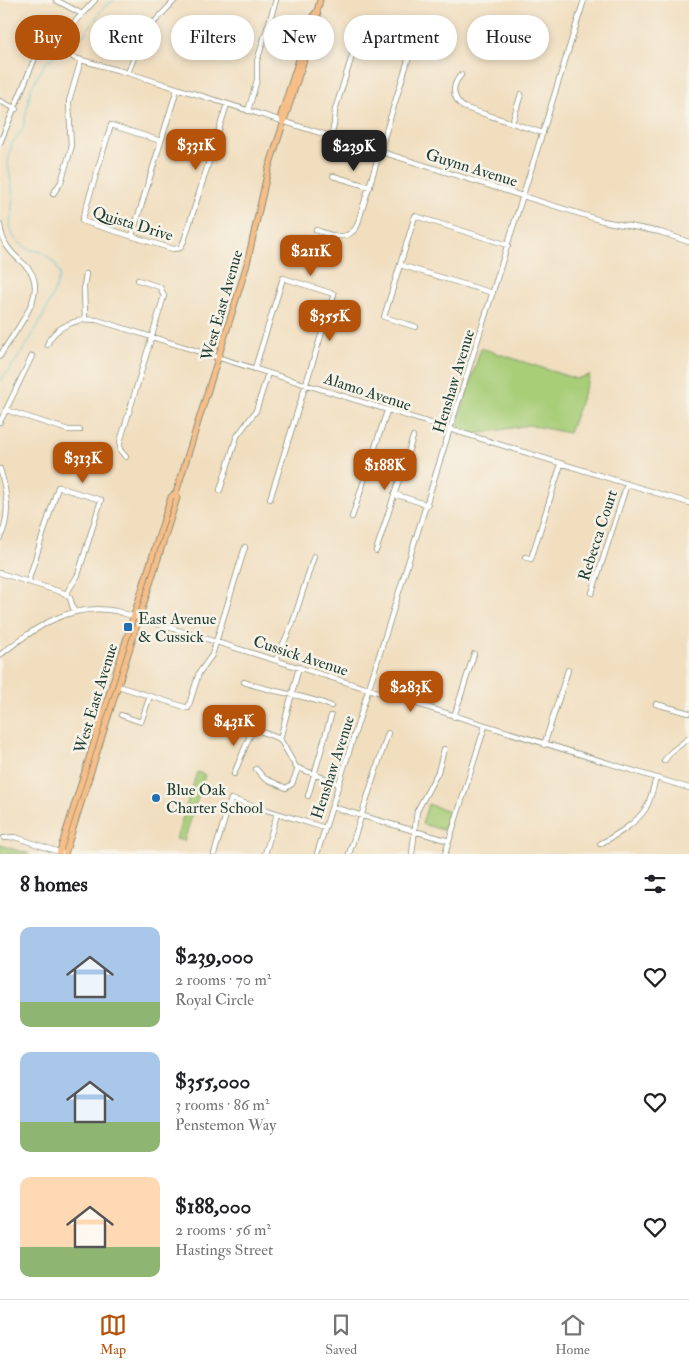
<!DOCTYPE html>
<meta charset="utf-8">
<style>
body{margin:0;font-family:"IM FELL Double Pica",serif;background:#f6f6f6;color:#202124;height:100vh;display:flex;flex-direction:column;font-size:19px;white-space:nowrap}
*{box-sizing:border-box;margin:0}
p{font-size:16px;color:#757577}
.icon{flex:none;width:28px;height:28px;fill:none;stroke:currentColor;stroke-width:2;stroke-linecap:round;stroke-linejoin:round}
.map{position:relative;height:854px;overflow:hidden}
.sheet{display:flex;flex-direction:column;background:#fff;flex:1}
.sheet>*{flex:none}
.guide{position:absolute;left:15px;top:15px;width:660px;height:45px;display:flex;gap:10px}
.price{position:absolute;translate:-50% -42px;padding:0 11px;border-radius:10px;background:#b45309;color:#fff;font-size:16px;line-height:32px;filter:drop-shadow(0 1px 2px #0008)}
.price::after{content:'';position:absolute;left:50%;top:30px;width:15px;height:11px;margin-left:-8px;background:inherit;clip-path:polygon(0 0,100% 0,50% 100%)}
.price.active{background:#222;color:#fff}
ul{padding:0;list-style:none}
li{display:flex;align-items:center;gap:15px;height:125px;padding:0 20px}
li span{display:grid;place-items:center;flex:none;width:140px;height:100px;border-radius:10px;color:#555}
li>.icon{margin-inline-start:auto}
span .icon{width:60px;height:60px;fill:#fffc;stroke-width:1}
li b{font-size:21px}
h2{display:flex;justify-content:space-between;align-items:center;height:60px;padding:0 20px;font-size:21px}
.chip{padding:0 18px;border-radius:22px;background:#fff;box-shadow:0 2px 8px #0003;font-size:18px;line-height:45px}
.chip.active{background:#b45309;color:#fff}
.menu{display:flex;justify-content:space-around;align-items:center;height:70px;border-top:1px solid #e0e0e0;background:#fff;font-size:14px;color:#757577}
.menu a{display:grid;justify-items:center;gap:2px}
.menu .active{color:#b45309}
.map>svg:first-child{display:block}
.green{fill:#a8ce78;stroke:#648656}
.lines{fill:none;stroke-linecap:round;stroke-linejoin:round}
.stream{stroke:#59c6cd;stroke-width:1}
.minor-casing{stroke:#888e7a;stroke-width:6}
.major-casing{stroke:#888e7a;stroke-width:7}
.minor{stroke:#fff;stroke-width:4.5}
.major{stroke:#f7be88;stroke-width:5}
.poi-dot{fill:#1f6fb2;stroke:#f7f3e8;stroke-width:2}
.labels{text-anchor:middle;stroke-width:5;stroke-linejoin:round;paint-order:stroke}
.street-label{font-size:16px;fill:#1f3d34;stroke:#f7f3e8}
.poi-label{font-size:16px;fill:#1f3d34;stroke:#f7f3e8;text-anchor:start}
</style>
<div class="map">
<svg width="689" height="854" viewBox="0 0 689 854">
<rect width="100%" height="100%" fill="#f7f3e8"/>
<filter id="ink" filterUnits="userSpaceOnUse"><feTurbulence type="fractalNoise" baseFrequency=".02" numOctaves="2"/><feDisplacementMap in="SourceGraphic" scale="10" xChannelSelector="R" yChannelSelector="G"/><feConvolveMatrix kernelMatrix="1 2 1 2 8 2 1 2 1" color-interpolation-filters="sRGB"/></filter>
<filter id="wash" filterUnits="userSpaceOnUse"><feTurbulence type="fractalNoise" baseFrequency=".0096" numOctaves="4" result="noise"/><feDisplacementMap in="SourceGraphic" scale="20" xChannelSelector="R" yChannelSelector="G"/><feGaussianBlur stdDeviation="1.12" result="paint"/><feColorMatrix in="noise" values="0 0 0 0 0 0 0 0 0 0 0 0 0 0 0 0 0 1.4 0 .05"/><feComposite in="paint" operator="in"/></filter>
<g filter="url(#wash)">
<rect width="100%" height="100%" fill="#f1debf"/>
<path class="green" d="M 481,348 L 576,379 L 590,375 L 569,433 L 529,425 L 476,434 L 456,428 Z
M 197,772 L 205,775 L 184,841 L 176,839 Z
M 428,804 L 449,811 L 443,830 L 422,824 Z
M 0,845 L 30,854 L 0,854 Z"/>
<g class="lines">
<path class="stream" d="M 0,381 C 24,353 49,311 60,275 L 55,263 L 42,252 L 28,249 L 15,239 L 10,228 L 13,196 L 8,163 L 12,143 L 23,129 L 31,88 L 46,62 L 83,36 L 104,7 L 115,0"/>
</g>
</g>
<g filter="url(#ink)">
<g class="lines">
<defs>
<path id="minor" d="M 56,0 L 82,14
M 56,38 L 74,58 L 128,73 L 603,221 L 660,232 L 689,242
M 128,73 L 143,34 L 175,0
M 461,75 C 451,86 452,97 463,107 L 543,133
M 0,101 L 16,109
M 248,111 L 257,80 L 257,61 L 276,0
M 512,123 L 521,94
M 331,137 L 334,124 L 335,110 L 356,43
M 161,141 L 111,125 L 82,221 L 173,249 L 180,248 L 184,241 L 227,104
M 0,143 L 35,58 L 47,45 L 72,25 L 95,0
M 333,176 L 370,187
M 53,194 L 61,182 L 71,149 L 69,101 L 81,60
M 0,225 C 2,243 10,252 24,264 C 54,290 15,329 0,356
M 316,230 C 331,235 347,243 357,226 L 408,60
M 132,236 L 177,89
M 400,265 L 493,293
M 85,319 L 84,286 L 86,274
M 416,327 L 384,317 L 415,216 L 508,245
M 47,345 C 53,327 79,317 97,320 L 689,503
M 255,368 L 283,278 L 334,294 L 270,499
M 6,410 L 68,430 L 80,430
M 0,422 L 32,356
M 126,457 L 120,450 L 120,442 L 164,296 L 160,287 L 138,280
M 0,469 C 7,492 11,516 0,538
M 220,490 L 237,436 L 256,411 L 268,373
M 394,494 L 428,505
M 352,517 L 387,411
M 376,551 L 413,437
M 525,557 L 531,559 L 561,464
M 0,573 L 64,593 L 70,598 L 74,611
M 28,582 L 58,487 L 101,500 L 78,575 L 66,594
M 592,593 L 627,484
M 0,655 C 35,628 69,602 116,611 L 689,788
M 276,660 L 293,622 L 314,556
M 299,667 L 280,739 L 296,767 L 339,784
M 244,682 C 273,693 303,694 331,706
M 118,686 L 188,708 L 199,673 L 212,655 L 245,547
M 656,704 L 689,713
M 121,715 L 141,722 L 150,696
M 454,717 L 474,654
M 232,720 L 280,739
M 544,745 L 568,670
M 664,761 L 671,752 L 689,738
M 256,769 L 264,778 L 286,788 L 292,784 L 298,768
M 234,774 L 253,728
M 308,796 L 331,716
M 332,807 L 449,841
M 4,838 L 15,837 L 62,853
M 600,844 C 616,835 636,824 646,808 C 651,799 653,788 656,778
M 214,854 L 231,799 L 325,828
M 265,854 L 277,814
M 317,854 L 584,0
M 349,854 L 388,733
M 412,854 L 417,811 L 438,772 L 444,749
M 445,854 L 485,726"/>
<path id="major" d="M 283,122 L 281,115 L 313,16 L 317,11
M 59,854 L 171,497 L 176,493 L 228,326 L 247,264 L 268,170 L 318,17 L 317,11 L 320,0
M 65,854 L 177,498 L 176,493"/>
</defs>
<use href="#minor" class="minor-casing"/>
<use href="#major" class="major-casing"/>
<use href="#minor" class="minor"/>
<use href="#major" class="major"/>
</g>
</g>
<g class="poi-dot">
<rect x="123" y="622" width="10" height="10" rx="2.5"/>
<circle cx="156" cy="798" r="5"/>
</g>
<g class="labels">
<g class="street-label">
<text transform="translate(472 167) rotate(17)" y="6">Guynn Avenue</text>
<text transform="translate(133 223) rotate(17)" y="6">Quista Drive</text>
<text transform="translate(221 305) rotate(-74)" y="6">West East Avenue</text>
<text transform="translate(453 381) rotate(-73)" y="6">Henshaw Avenue</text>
<text transform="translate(368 391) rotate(18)" y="6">Alamo Avenue</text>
<text transform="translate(597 535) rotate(-72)" y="6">Rebecca Court</text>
<text transform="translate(301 655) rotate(18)" y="6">Cussick Avenue</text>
<text transform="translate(95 698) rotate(-73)" y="6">West East Avenue</text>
<text transform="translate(332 767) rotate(-72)" y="6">Henshaw Avenue</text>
</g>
<g class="poi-label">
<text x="138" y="624">East Avenue<tspan x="138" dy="18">&amp; Cussick</tspan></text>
<text x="166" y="795">Blue Oak<tspan x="166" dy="18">Charter School</tspan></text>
</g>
</g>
</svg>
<b class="price" style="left:196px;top:171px">$331K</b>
<b class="price active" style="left:354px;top:172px">$239K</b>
<b class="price" style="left:311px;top:277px">$211K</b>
<b class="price" style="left:330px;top:342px">$355K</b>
<b class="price" style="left:83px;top:484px">$313K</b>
<b class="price" style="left:385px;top:491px">$188K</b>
<b class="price" style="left:411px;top:713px">$283K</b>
<b class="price" style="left:234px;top:747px">$431K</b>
<div class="guide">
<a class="chip active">Buy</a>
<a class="chip">Rent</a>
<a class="chip">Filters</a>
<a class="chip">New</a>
<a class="chip">Apartment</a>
<a class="chip">House</a>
</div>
</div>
<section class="sheet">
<h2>8 homes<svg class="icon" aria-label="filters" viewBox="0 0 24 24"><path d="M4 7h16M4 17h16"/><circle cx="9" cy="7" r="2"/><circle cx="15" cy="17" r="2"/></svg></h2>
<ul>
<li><span style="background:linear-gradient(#a9c7e8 75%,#8fb573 0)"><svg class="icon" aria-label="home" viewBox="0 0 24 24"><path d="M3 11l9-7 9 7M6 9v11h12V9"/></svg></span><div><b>$239,000</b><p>2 rooms · 70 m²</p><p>Royal Circle</p></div><svg class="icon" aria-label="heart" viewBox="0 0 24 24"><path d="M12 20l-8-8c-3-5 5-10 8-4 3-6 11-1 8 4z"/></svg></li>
<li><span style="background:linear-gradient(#a9c7e8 70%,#8fb573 0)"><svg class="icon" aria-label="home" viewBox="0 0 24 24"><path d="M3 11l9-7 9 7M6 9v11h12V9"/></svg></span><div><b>$355,000</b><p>3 rooms · 86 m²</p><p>Penstemon Way</p></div><svg class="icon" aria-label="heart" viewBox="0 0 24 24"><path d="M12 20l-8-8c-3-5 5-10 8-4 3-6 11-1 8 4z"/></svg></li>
<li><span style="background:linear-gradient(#ffd9b3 70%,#8fb573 0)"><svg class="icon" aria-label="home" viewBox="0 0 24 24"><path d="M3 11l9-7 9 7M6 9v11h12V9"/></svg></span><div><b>$188,000</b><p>2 rooms · 56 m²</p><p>Hastings Street</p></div><svg class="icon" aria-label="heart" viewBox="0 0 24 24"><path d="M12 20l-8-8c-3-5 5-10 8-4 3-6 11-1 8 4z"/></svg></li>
</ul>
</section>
<nav class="menu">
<a class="active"><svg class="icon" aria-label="map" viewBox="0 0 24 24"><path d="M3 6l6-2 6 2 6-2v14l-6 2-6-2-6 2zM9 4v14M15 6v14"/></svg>Map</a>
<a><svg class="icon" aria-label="saved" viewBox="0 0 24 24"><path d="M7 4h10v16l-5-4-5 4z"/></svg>Saved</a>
<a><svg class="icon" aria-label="home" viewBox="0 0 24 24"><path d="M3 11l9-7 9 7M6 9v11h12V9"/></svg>Home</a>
</nav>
